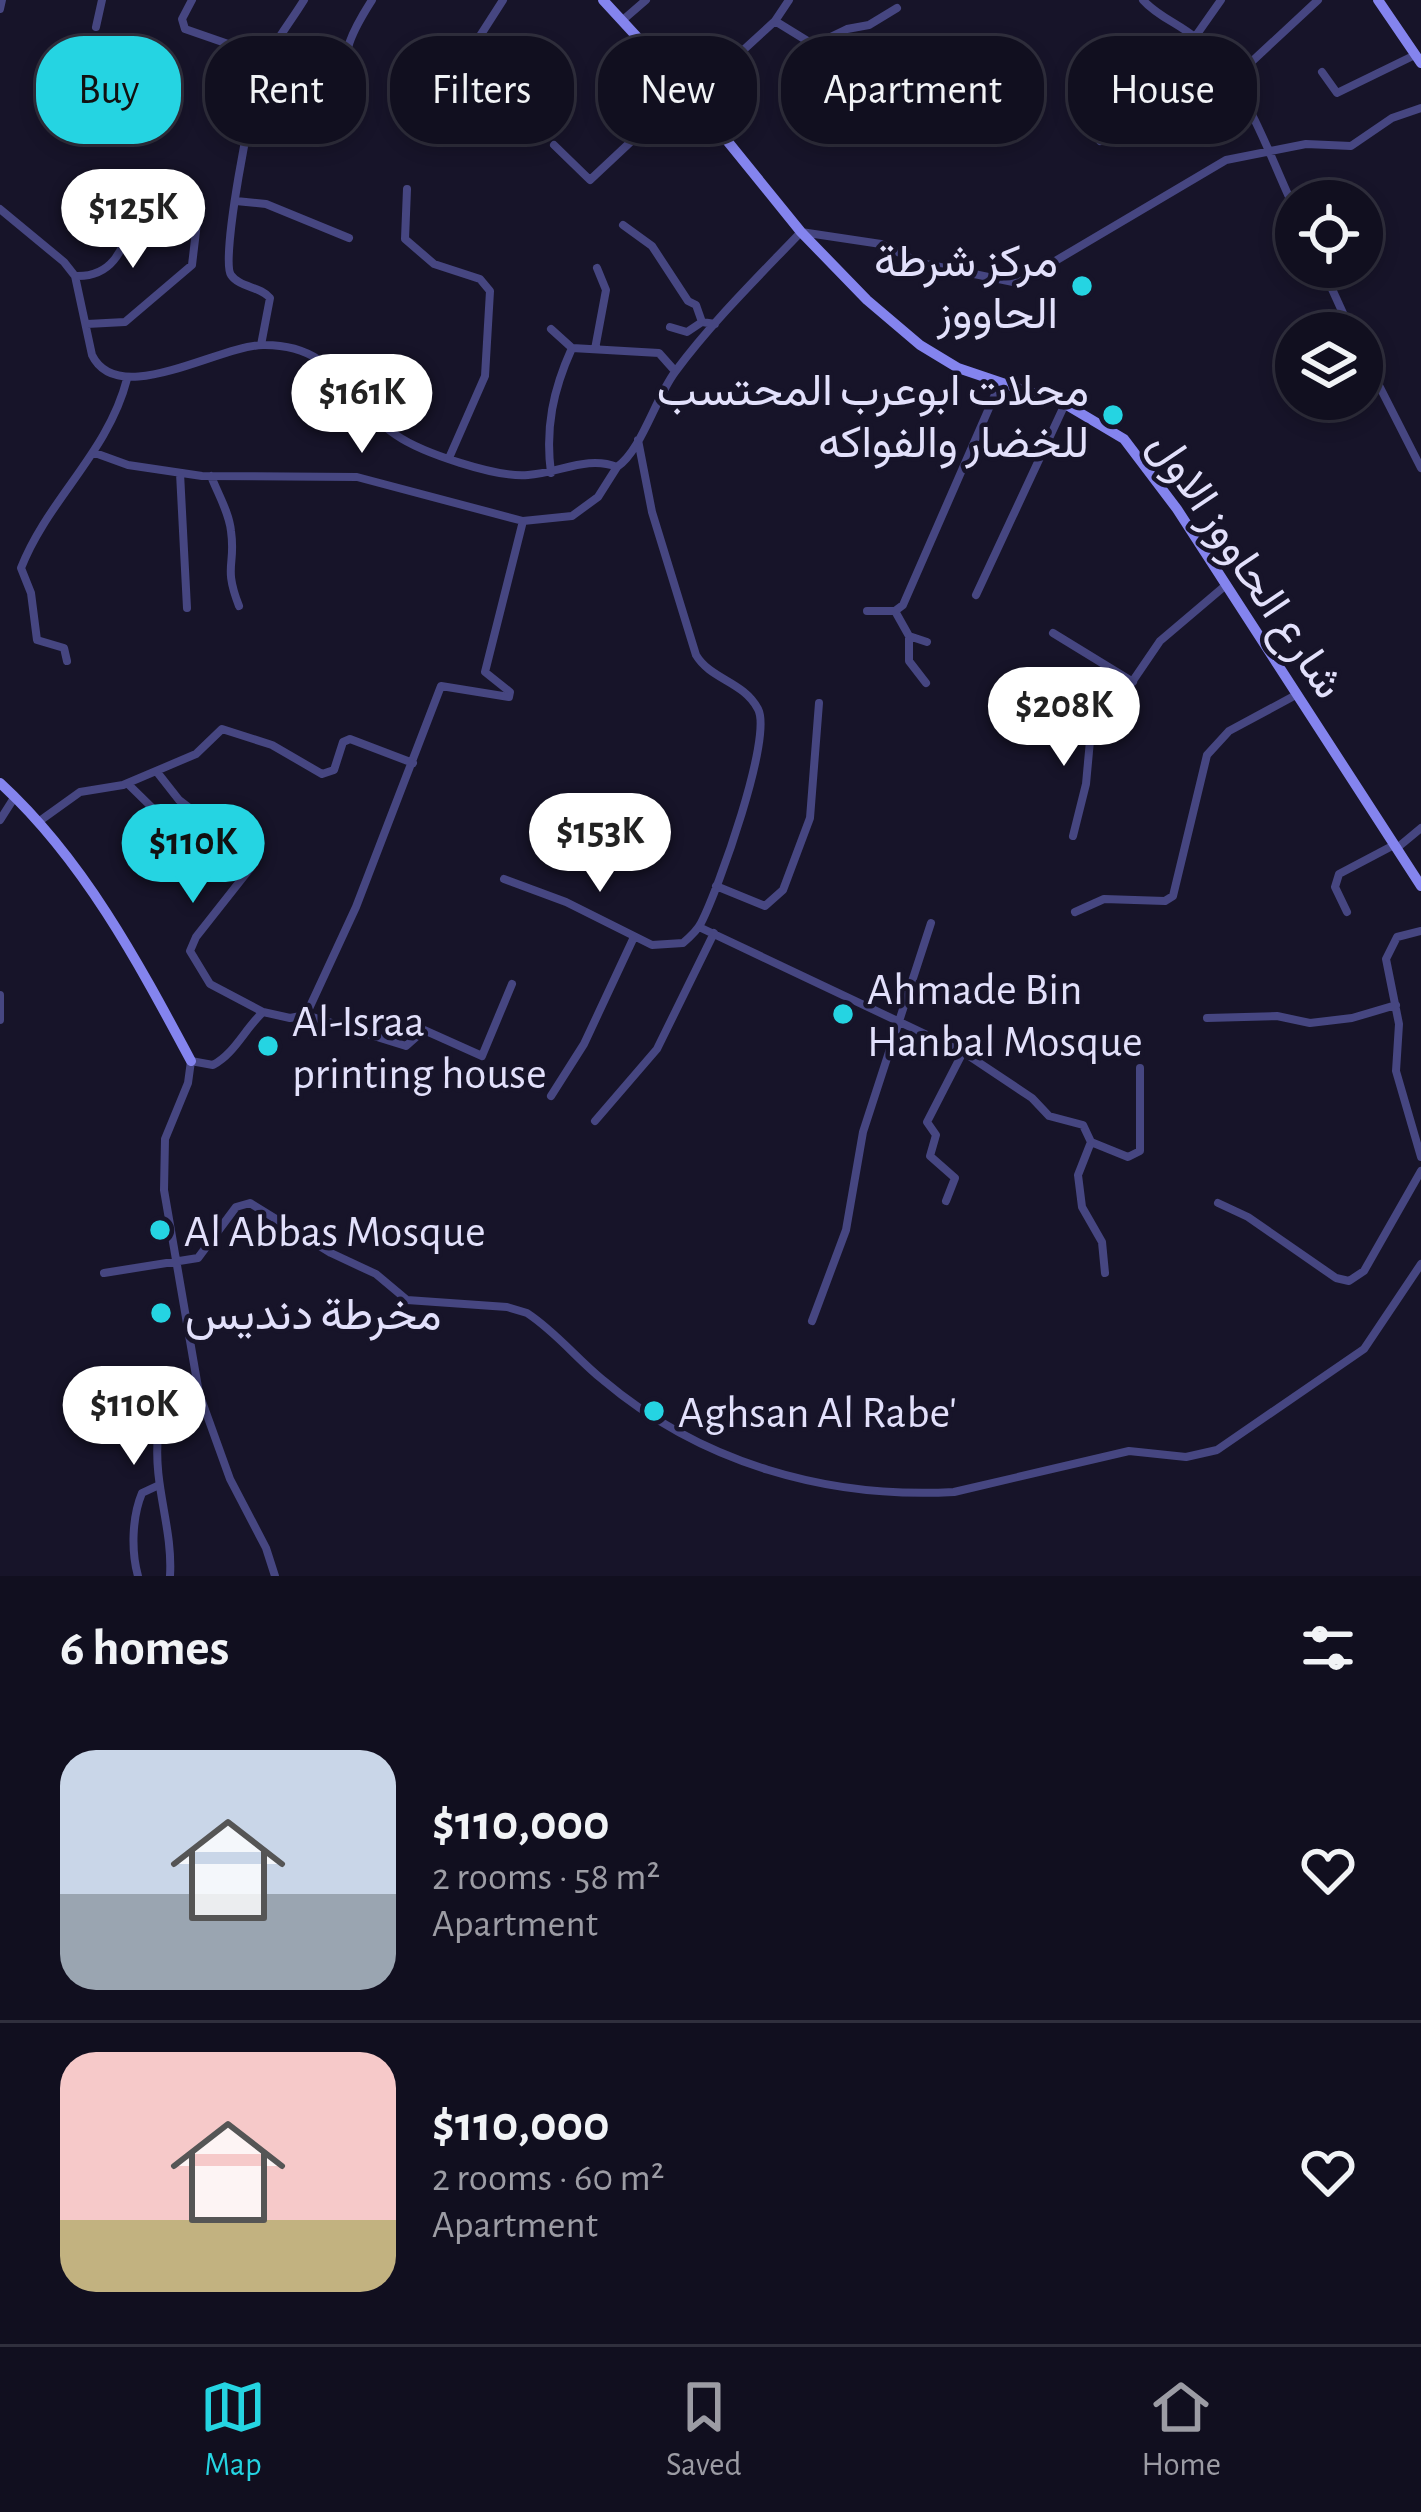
<!DOCTYPE html>
<meta charset="utf-8">
<style>
body{margin:0;font-family:"Alegreya Sans",Vazirmatn,sans-serif;background:#1a1828;color:#f1f3f6;height:100vh;display:flex;flex-direction:column;font-size:45px;white-space:nowrap}
*{box-sizing:border-box;margin:0}
p{font-size:39px;color:#9c9ca4}
.icon{flex:none;width:66px;height:66px;fill:none;stroke:currentColor;stroke-width:2;stroke-linecap:round;stroke-linejoin:round}
.map{position:relative;height:1576px;overflow:hidden}
.drawer{display:flex;flex-direction:column;background:#110f1f;flex:1}
.drawer>*{flex:none}
.hud{position:absolute;left:36px;top:36px;width:1350px;height:108px;display:flex;gap:24px}
.controls{position:absolute;left:1275px;top:180px;display:grid;gap:24px}
.controls a{display:grid;place-items:center;width:108px;height:108px;border-radius:50%;background:#110f1f;box-shadow:0 6px 18px #0003,0 0 0 3px #302f3d;font-size:60px}
.price{position:absolute;translate:-50% -102px;padding:0 27px;border-radius:42px;background:#fff;color:#222;font-size:39px;line-height:78px;filter:drop-shadow(0 3px 6px #0008)}
.price::after{content:'';position:absolute;left:50%;top:72px;width:36px;height:27px;margin-left:-18px;background:inherit;clip-path:polygon(0 0,100% 0,50% 100%)}
.price.on{background:#25d4e2;color:#111}
ul{padding:0;list-style:none}
li{display:flex;align-items:center;gap:36px;height:300px;padding:0 60px}
li+li{border-top:3px solid #302f3d}
li span{display:grid;place-items:center;flex:none;width:336px;height:240px;border-radius:36px;color:#555}
li>.icon{margin-inline-start:auto}
span .icon{width:144px;height:144px;fill:#fffc;stroke-width:1}
li b{font-size:51px}
h2{display:flex;justify-content:space-between;align-items:center;height:144px;padding:0 60px;font-size:51px}
.chip{padding:0 42px;border-radius:48px;background:#110f1f;box-shadow:0 6px 18px #0003,0 0 0 3px #302f3d;font-size:42px;line-height:108px}
.chip.on{background:#25d4e2;color:#111}
.menu{display:flex;justify-content:space-around;align-items:center;height:168px;border-top:3px solid #302f3d;background:#110f1f;font-size:33px;color:#9c9ca4}
.menu a{display:grid;justify-items:center;gap:6px}
.menu .on{color:#25d4e2}
.map>svg:first-child{display:block}
.lines{fill:none;stroke-linecap:round;stroke-linejoin:round}
.street{stroke:#464681;stroke-width:8}
.secondary{stroke:#8484ee;stroke-width:10}
.poi-dot{fill:#25d4e2;stroke:#171429;stroke-width:4.5}
.labels{text-anchor:middle;stroke-width:9;stroke-linejoin:round;paint-order:stroke}
.poi-label{font-size:45px;fill:#e2e0fb;stroke:#171429;text-anchor:start}
.street-label{font-size:45px;fill:#e2e0fb;stroke:#171429}
</style>
<div class="map">
<svg width="1421" height="1576" viewBox="0 0 1421 1576">
<rect width="100%" height="100%" fill="#171429"/>
<g class="lines">
<path class="street" d="M 192,0 L 182,19 L 185,29 L 234,46
M 1143,0 C 1158,17 1180,24 1197,39 C 1249,86 1267,152 1296,212
M 0,9 L 2,0
M 624,19 L 646,0
M 775,21 L 814,45 L 847,29 L 869,25 L 897,8
M 96,27 L 102,0
M 1195,37 L 1221,0
M 1322,72 L 1337,93 L 1415,55
M 1232,80 L 1318,0
M 348,89 C 338,56 354,28 372,0
M 692,97 L 775,21 L 789,0
M 428,117 L 503,0
M 1100,141 L 1210,54
M 554,145 L 590,180 L 686,90
M 407,189 L 405,239 L 434,264 L 480,279 L 490,291 L 485,376 L 449,458
M 236,201 L 266,204 L 349,238
M 0,209 L 64,262 L 75,276 L 92,355 C 118,409 217,346 263,345 C 338,344 346,401 396,435 C 422,453 497,478 528,475 C 559,473 588,455 617,467 C 641,451 655,399 675,372 C 712,322 758,277 801,232 L 881,244 L 921,263 L 1018,283 L 1226,160 L 1306,144 L 1351,146 L 1392,118 L 1421,108
M 623,225 L 652,246 L 688,301 L 696,305 L 702,322 L 715,324
M 1322,267 L 1352,333
M 75,276 C 122,278 125,235 142,197
M 87,324 L 125,322 L 192,265 L 198,214
M 670,327 L 687,332 L 702,322
M 551,329 L 572,348
M 261,345 L 270,298 C 260,286 240,288 231,275 C 220,260 252,96 261,73 C 270,47 290,23 304,0
M 595,349 L 606,290 L 597,268
M 1362,352 L 1421,468
M 95,453 L 128,465 L 202,476 L 357,477 L 523,521 L 572,516 L 598,497 L 617,467
M 180,473 L 187,608
M 551,473 C 545,428 553,390 572,348 L 659,353 L 675,371
M 211,476 C 218,494 229,512 231,531 C 236,566 223,565 239,606
M 976,595 L 1065,404
M 867,611 L 895,611
M 1053,633 L 1133,682
M 909,636 L 927,642
M 67,661 L 64,648 L 37,640 L 31,593 L 21,568 C 48,499 108,453 127,379
M 926,683 L 909,661 L 909,636 L 895,611 L 903,605 L 1000,383
M 1017,694 L 1113,710 L 1160,641 L 1226,585
M 157,772 L 179,800 L 252,856 L 252,866 L 196,937 L 190,951 L 210,984 L 263,1012
M 128,784 L 181,836
M 0,820 L 14,798
M 41,820 L 80,792 L 123,785 L 196,754 L 222,729 L 272,745 L 322,774 L 334,770 L 343,742 L 350,739 L 413,763
M 1073,836 L 1086,784 L 1093,708
M 1397,848 L 1421,828
M 504,879 L 566,902 L 652,945 L 683,943 C 690,937 697,931 701,923 C 718,890 773,737 758,709 C 743,681 711,680 696,655 L 652,512 L 638,440
M 716,886 L 765,906 L 783,890 L 810,818 L 819,703
M 1075,912 L 1104,899 L 1165,901 L 1173,896 L 1207,755 L 1229,731 L 1294,696
M 1347,912 L 1335,887 L 1339,874 L 1394,845
M 699,927 L 963,1052 L 1032,1098 L 1049,1116 L 1083,1125 L 1091,1142 L 1078,1175 L 1082,1207 L 1102,1242 L 1105,1273
M 1421,931 L 1397,937 L 1386,959 L 1399,1024 L 1396,1071 L 1421,1157
M 0,995 L 0,1020
M 306,1015 L 406,1046 L 424,1030 L 482,1056 L 512,984
M 1207,1018 L 1277,1016 L 1310,1023 L 1352,1018 L 1396,1005
M 551,1096 L 584,1044 L 634,937
M 595,1121 L 657,1049 L 714,933
M 1091,1142 L 1128,1157 L 1140,1151 L 1140,1068
M 946,1201 L 955,1178 L 930,1156 L 936,1135 L 927,1122 L 963,1052
M 1218,1203 L 1248,1217 L 1336,1278 L 1349,1281 L 1364,1271 L 1421,1171
M 104,1273 L 198,1258 L 236,1207 L 250,1203 L 331,1253 L 376,1274 L 407,1300 L 507,1307 L 527,1313 C 556,1332 577,1359 603,1380 C 701,1463 827,1499 954,1492 L 1129,1451 L 1186,1457 L 1217,1450 L 1364,1349 L 1421,1264
M 812,1321 L 846,1230 L 863,1132 L 931,923
M 138,1576 C 131,1551 132,1517 142,1493 L 157,1486
M 170,1576 C 173,1528 153,1485 158,1436 L 202,1403
M 275,1576 L 266,1548 L 230,1479 L 199,1393 L 164,1190 L 165,1139 L 188,1083 L 191,1061 L 213,1065 C 235,1053 244,1030 263,1012 L 290,1018 L 306,1015 L 356,907 L 441,686 L 509,697 L 510,692 L 485,672 L 523,521"/>
<path class="secondary" d="M 603,0 L 686,90 L 801,232 L 867,300 L 920,345 L 958,368 L 1065,404 L 1124,439 L 1177,509 L 1421,886
M 1378,0 L 1421,63
M 0,783 C 83,859 138,962 191,1061"/>
</g>
<g class="poi-dot">
<circle cx="1082" cy="286" r="12"/>
<circle cx="1113" cy="415" r="12"/>
<circle cx="843" cy="1014" r="12"/>
<circle cx="268" cy="1046" r="12"/>
<circle cx="160" cy="1230" r="12"/>
<circle cx="161" cy="1313" r="12"/>
<circle cx="654" cy="1411" r="12"/>
</g>
<g class="labels">
<g class="poi-label">
<text x="1058" y="276" text-anchor="end">مركز شرطة<tspan x="1058" dy="52">الحاووز</tspan></text>
<text x="1089" y="405" text-anchor="end">محلات ابوعرب المحتسب<tspan x="1089" dy="52">للخضار والفواكه</tspan></text>
<text x="867" y="1004">Ahmade Bin<tspan x="867" dy="52">Hanbal Mosque</tspan></text>
<text x="292" y="1036">Al-Israa<tspan x="292" dy="52">printing house</tspan></text>
<text x="184" y="1246">Al Abbas Mosque</text>
<text x="185" y="1329">مخرطة دنديس</text>
<text x="678" y="1427">Aghsan Al Rabe'</text>
</g>
<g class="street-label">
<text transform="translate(1248 564) rotate(56)" y="16">شارع الحاووز الاول</text>
</g>
</g>
</svg>
<div class="controls">
<a><svg class="icon" aria-label="locate" viewBox="0 0 24 24"><circle cx="12" cy="12" r="6"/><path d="M12 2v4M12 18v4M2 12h4M18 12h4"/></svg></a>
<a><svg class="icon" aria-label="layers" viewBox="0 0 24 24"><path d="M12 4l9 5-9 5-9-5zM3 14l9 5 9-5"/></svg></a>
</div>
<b class="price" style="left:133px;top:271px">$125K</b>
<b class="price" style="left:362px;top:456px">$161K</b>
<b class="price" style="left:1064px;top:769px">$208K</b>
<b class="price" style="left:600px;top:895px">$153K</b>
<b class="price on" style="left:193px;top:906px">$110K</b>
<b class="price" style="left:134px;top:1468px">$110K</b>
<div class="hud">
<a class="chip on">Buy</a>
<a class="chip">Rent</a>
<a class="chip">Filters</a>
<a class="chip">New</a>
<a class="chip">Apartment</a>
<a class="chip">House</a>
</div>
</div>
<section class="drawer">
<h2>6 homes<svg class="icon" aria-label="filters" viewBox="0 0 24 24"><path d="M4 7h16M4 17h16"/><circle cx="9" cy="7" r="2"/><circle cx="15" cy="17" r="2"/></svg></h2>
<ul>
<li><span style="background:linear-gradient(#c9d6e8 60%,#9aa5b1 0)"><svg class="icon" aria-label="home" viewBox="0 0 24 24"><path d="M3 11l9-7 9 7M6 9v11h12V9"/></svg></span><div><b>$110,000</b><p>2 rooms · 58 m²</p><p>Apartment</p></div><svg class="icon" aria-label="heart" viewBox="0 0 24 24"><path d="M12 20l-8-8c-3-5 5-10 8-4 3-6 11-1 8 4z"/></svg></li>
<li><span style="background:linear-gradient(#f6c9c9 70%,#c2b280 0)"><svg class="icon" aria-label="home" viewBox="0 0 24 24"><path d="M3 11l9-7 9 7M6 9v11h12V9"/></svg></span><div><b>$110,000</b><p>2 rooms · 60 m²</p><p>Apartment</p></div><svg class="icon" aria-label="heart" viewBox="0 0 24 24"><path d="M12 20l-8-8c-3-5 5-10 8-4 3-6 11-1 8 4z"/></svg></li>
</ul>
</section>
<nav class="menu">
<a class="on"><svg class="icon" aria-label="map" viewBox="0 0 24 24"><path d="M3 6l6-2 6 2 6-2v14l-6 2-6-2-6 2zM9 4v14M15 6v14"/></svg>Map</a>
<a><svg class="icon" aria-label="saved" viewBox="0 0 24 24"><path d="M7 4h10v16l-5-4-5 4z"/></svg>Saved</a>
<a><svg class="icon" aria-label="home" viewBox="0 0 24 24"><path d="M3 11l9-7 9 7M6 9v11h12V9"/></svg>Home</a>
</nav>
